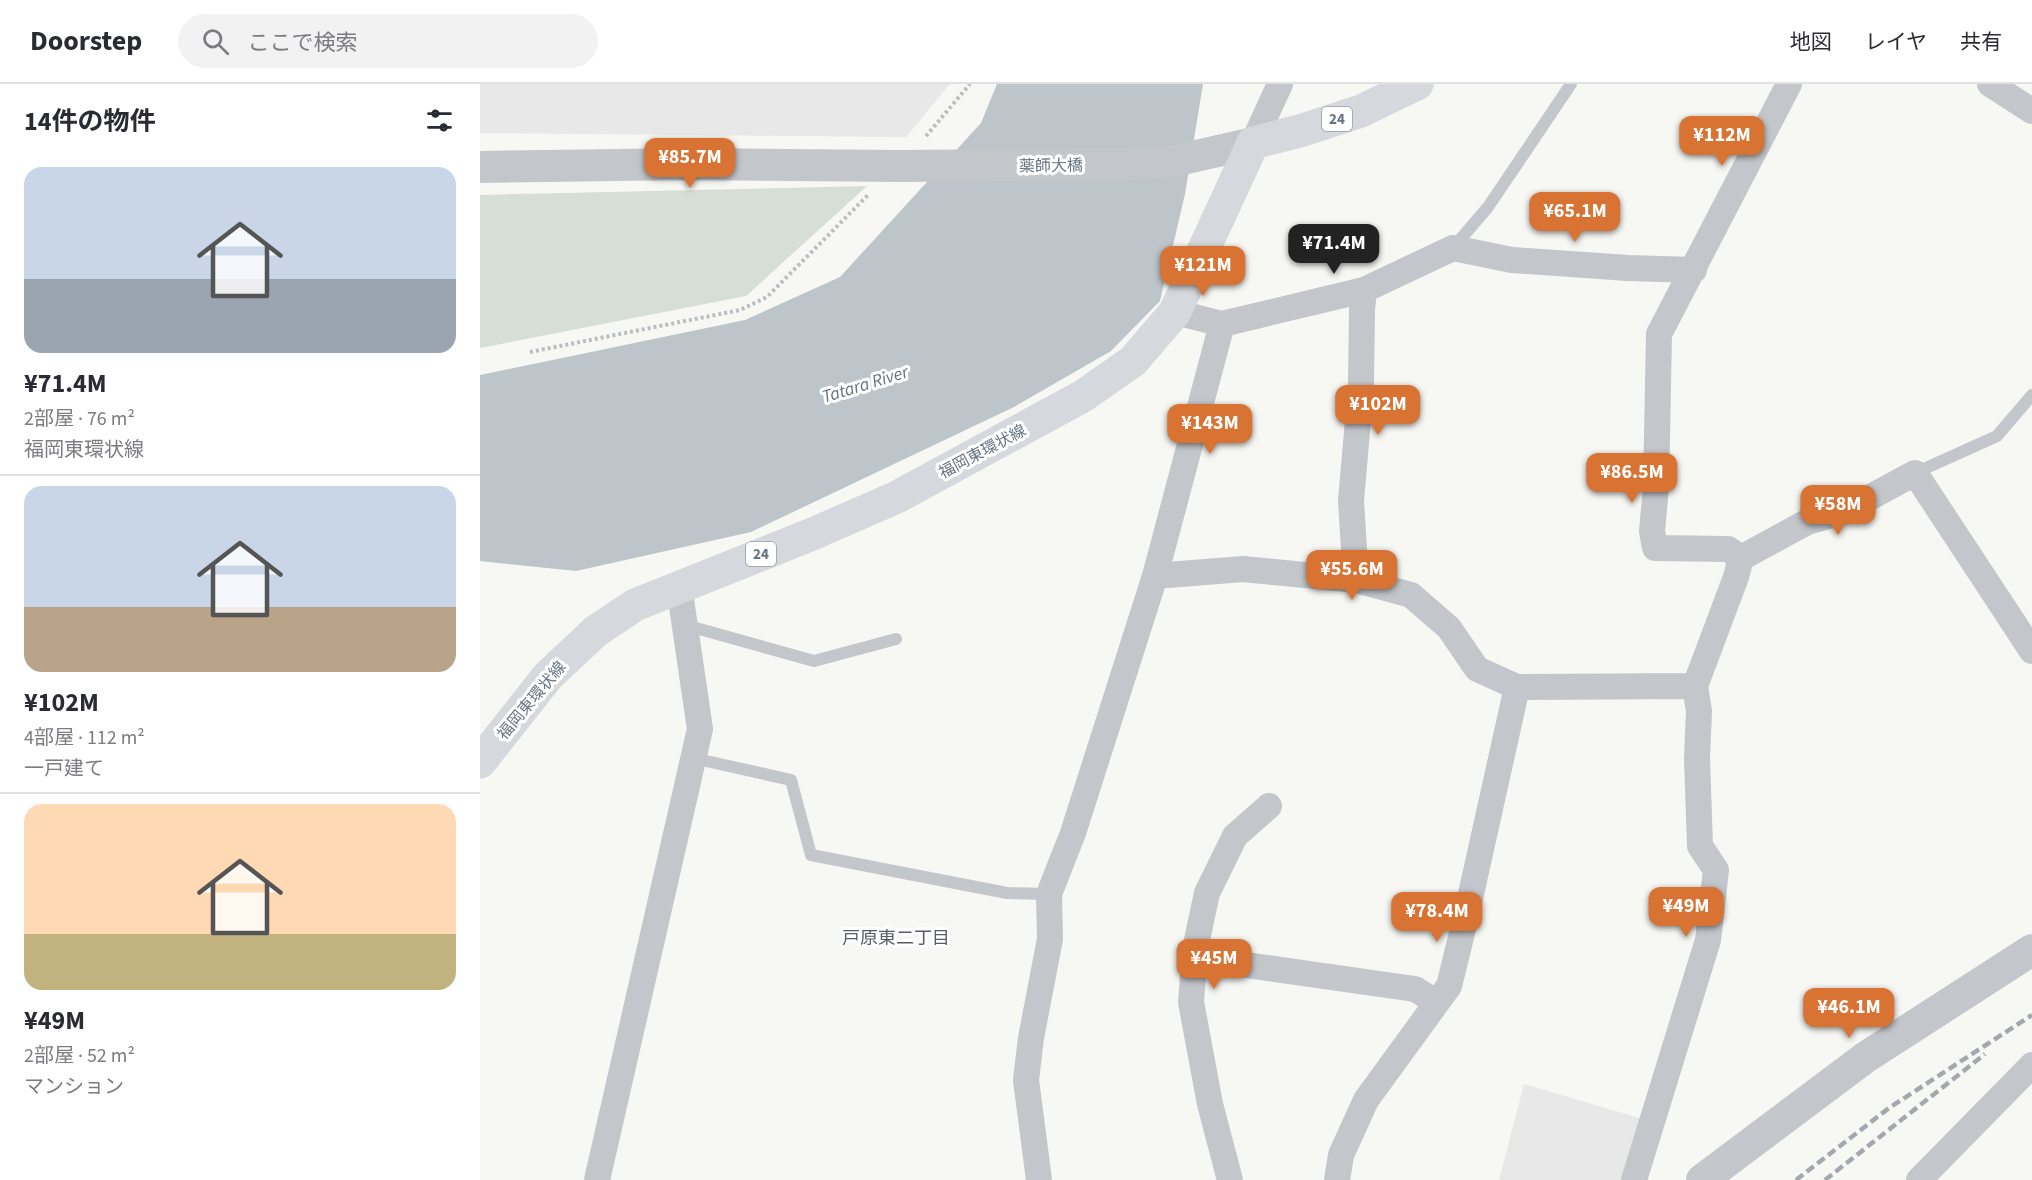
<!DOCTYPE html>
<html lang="ja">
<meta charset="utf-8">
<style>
body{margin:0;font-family:"Source Sans 3","Noto Sans JP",sans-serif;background:#f2f2f3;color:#2b2b33;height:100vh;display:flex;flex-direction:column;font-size:22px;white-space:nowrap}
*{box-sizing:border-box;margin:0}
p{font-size:20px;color:#7c7c81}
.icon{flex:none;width:33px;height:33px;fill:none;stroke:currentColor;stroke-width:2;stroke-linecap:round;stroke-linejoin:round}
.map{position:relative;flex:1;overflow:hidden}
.drawer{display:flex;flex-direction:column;background:#fff;width:480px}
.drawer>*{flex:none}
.price{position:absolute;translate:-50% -51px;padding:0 14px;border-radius:12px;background:#d87333;color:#fff;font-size:20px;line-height:39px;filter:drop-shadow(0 2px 3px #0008)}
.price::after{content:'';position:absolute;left:50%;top:36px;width:18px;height:14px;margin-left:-9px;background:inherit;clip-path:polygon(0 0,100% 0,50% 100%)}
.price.on{background:#222;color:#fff}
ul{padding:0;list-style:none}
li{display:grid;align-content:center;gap:12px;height:318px;padding:0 24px}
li+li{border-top:2px solid #e1e1e2}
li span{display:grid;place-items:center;height:186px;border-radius:18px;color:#555}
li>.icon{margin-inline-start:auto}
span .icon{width:108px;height:108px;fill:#fffc;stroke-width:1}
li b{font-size:26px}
h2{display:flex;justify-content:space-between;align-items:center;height:72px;padding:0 24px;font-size:26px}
header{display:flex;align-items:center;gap:36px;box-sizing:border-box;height:84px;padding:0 30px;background:#fff;border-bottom:2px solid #e1e1e2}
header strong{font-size:28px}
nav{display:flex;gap:33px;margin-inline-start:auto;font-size:21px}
.search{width:420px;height:54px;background:#f2f2f3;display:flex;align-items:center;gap:15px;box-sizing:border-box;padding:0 21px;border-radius:33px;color:#7c7c81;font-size:22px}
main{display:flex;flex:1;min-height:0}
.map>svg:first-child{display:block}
.built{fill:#e7e8e7}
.green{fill:#d7ded6}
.water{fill:#bdc5ca}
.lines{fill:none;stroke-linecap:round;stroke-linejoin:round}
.path{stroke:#bbbdc0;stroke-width:4;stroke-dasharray:3 3;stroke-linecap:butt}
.service{stroke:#c3c6ca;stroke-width:12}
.minor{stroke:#c3c6ca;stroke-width:26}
.tertiary{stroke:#c3c6ca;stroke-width:32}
.primary{stroke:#d5d8dc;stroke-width:33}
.rail{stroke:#a4a8ae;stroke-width:4.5;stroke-dasharray:9 4.5;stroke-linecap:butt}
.labels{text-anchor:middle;stroke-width:6;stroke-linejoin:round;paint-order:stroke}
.shield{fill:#fff;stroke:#959da8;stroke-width:1.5}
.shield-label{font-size:15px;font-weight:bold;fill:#687383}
.street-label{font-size:16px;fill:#687383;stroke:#fff}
.water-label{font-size:18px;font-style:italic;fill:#63737f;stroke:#fff}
.neighbourhood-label{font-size:18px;fill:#555d69;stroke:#fff}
</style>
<header>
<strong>Doorstep</strong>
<div class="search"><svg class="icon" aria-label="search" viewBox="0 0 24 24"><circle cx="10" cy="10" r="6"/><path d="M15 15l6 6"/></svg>ここで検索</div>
<nav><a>地図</a><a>レイヤ</a><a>共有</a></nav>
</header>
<main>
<section class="drawer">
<h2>14件の物件<svg class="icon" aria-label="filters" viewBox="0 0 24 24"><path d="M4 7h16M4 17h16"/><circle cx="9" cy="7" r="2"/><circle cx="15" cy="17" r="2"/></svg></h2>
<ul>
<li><span style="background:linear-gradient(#c9d6e8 60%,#9aa5b1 0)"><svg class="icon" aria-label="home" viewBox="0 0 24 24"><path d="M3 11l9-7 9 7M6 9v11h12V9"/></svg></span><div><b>¥71.4M</b><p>2部屋 · 76 m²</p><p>福岡東環状線</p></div></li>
<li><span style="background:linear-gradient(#c9d6e8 65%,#b9a48a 0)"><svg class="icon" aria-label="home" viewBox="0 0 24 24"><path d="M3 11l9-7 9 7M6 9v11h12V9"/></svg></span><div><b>¥102M</b><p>4部屋 · 112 m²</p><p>一戸建て</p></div></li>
<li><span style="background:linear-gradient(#ffd9b3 70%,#c2b280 0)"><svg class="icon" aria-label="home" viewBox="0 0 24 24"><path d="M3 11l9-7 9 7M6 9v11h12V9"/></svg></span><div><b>¥49M</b><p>2部屋 · 52 m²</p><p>マンション</p></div></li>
</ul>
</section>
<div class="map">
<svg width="1552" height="1096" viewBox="0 0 1552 1096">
<rect width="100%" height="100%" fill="#f7f7f4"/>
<path class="built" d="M 0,0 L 470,0 L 426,53 L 0,49 Z
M 1044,1000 L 1166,1036 L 1143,1096 L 1019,1096 Z"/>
<path class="green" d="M 387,102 L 266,212 L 0,264 L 0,111 Z"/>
<path class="water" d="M 517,0 L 723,0 L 705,110 L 680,217 L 631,267 L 534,323 L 271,448 L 96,487 L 0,477 L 0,291 L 265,236 L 360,193 L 501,39 Z"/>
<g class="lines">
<path class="path" d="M 446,52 L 490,0
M 50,268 L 260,226 L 287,213 L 388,111"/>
<path class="service" d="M 973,164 L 1008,123 L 1091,0
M 1435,389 L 1517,352 L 1552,311
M 205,541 L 334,577 L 416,555
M 213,674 L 311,696 L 331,771 L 527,809 L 569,810"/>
<path class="minor" d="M 1510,0 L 1552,27
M 773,59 L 800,0
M 695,228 L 742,240 L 884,206 L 973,164 L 1032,176 L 1148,184 L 1214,186
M 1261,474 L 1327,438 L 1363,428 L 1435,389 L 1552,567
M 675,492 L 763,485 L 876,496 L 931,511 L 969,544 L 997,585 L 1037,603 L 1215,602
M 876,496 L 871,417 L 881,301 L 882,226 L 884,206
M 766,881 L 935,905 L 956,918
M 117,1096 L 220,645 L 199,502
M 559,1096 L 546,996 L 551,954 L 570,855 L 569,810 L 593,749 L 675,492 L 742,240
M 750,1096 L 730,1020 L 711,918 L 715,865 L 727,809 L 755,752 L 789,722
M 857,1096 L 861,1071 L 886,1016 L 969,902 L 985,837 L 1037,603
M 1154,1096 L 1228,856 L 1236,786 L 1220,762 L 1217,674 L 1219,627 L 1215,602 L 1256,493 L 1261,474 L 1248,465 L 1175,464 L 1172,447 L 1176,403 L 1179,250 L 1309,0
M 1439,1096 L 1552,981"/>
<path class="tertiary" d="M 0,83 L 209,80 L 421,82 L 647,80 L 694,77 L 773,59
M 1222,1096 L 1386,973 L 1552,866"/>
<path class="primary" d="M 0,678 L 68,592 L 116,547 L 155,521 L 335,449 L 417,413 L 603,312 L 653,277 L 695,228 L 773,59 L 823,46 L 881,27 L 937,0"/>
<path class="rail" d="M 1316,1096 L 1409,1024 L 1552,931
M 1345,1096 L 1505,970"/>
</g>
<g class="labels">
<g class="shield">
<rect x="842" y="23" width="30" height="24" rx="4.5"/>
<rect x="266" y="458" width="30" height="24" rx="4.5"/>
</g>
<g class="shield-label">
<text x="857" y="40">24</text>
<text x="281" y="475">24</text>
</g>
<g class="street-label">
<text transform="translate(571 81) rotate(-1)" y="6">薬師大橋</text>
<text transform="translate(502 367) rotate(-28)" y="6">福岡東環状線</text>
<text transform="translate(51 616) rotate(-50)" y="6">福岡東環状線</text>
</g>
<g class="water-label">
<text transform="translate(385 300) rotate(-17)" y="6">Tatara River</text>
</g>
<g class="neighbourhood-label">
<text x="416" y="860">戸原東二丁目</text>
</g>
</g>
</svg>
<b class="price" style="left:1242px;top:83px">¥112M</b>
<b class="price" style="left:210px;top:105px">¥85.7M</b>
<b class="price" style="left:1095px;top:159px">¥65.1M</b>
<b class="price on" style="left:854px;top:191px">¥71.4M</b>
<b class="price" style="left:723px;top:213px">¥121M</b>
<b class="price" style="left:898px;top:352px">¥102M</b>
<b class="price" style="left:730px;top:371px">¥143M</b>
<b class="price" style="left:1152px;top:420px">¥86.5M</b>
<b class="price" style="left:1358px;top:452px">¥58M</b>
<b class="price" style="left:872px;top:517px">¥55.6M</b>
<b class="price" style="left:1206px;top:854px">¥49M</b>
<b class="price" style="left:957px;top:859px">¥78.4M</b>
<b class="price" style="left:734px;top:906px">¥45M</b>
<b class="price" style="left:1369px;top:955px">¥46.1M</b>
</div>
</main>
